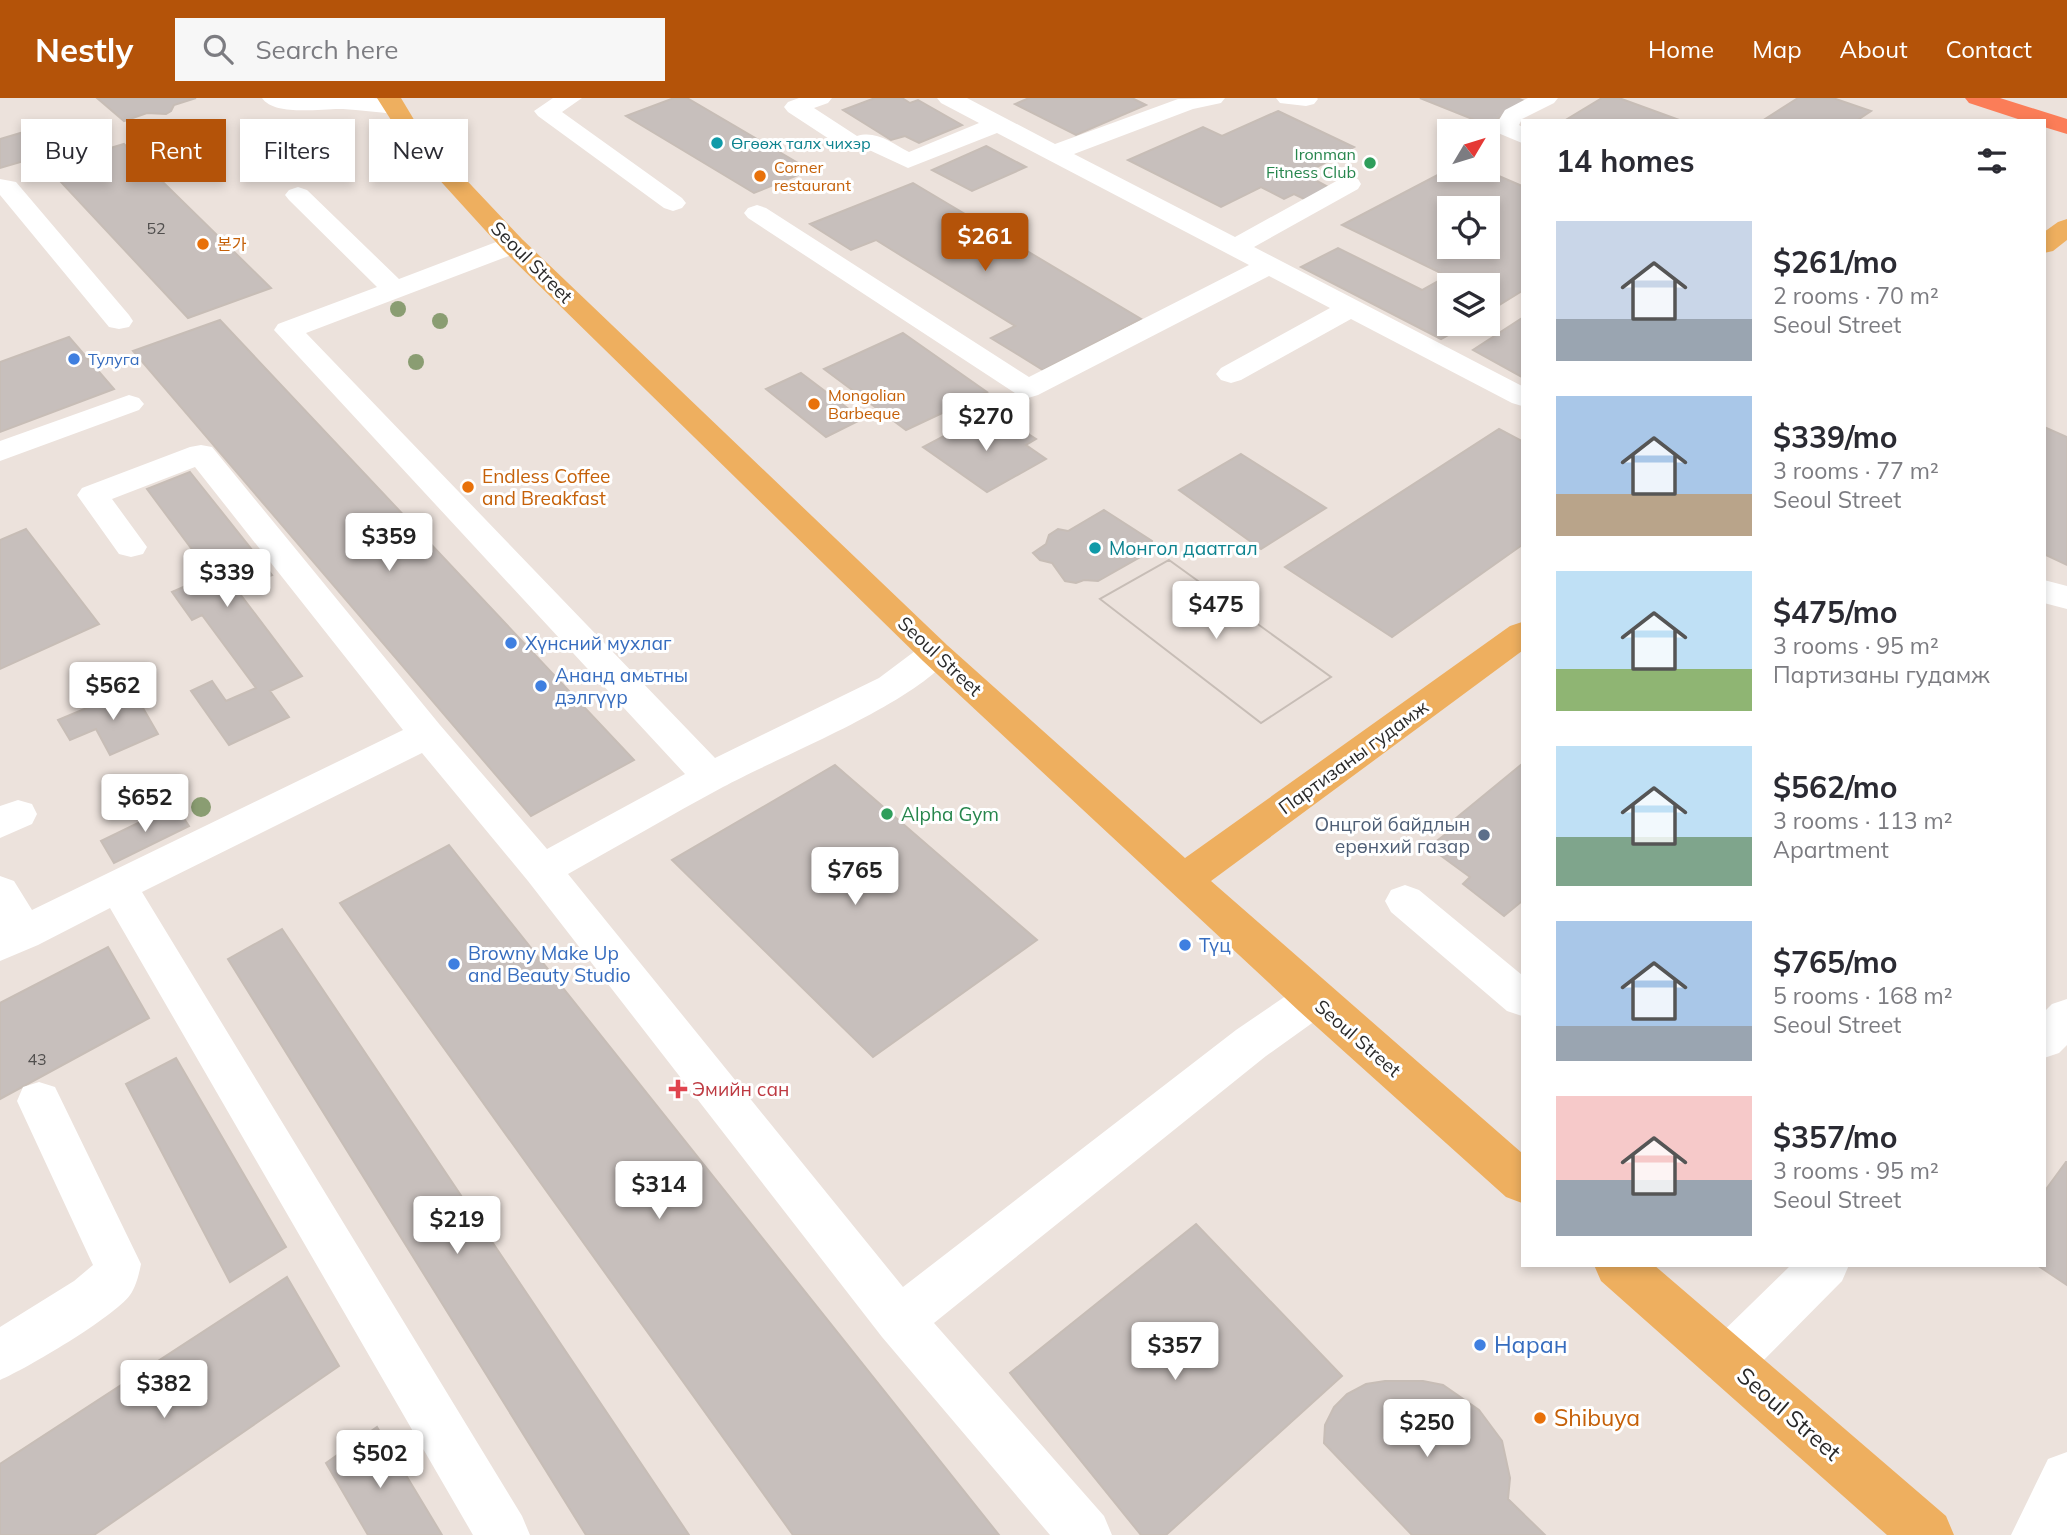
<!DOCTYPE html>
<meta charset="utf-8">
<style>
body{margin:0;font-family:Mulish,"Noto Sans KR",sans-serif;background:#f7f7f7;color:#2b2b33;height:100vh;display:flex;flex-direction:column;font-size:26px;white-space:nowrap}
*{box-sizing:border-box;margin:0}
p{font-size:23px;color:#7c7c81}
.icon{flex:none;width:38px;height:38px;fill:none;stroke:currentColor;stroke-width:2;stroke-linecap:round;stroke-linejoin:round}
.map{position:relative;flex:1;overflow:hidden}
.side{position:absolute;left:1521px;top:21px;width:525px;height:1148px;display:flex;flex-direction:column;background:#fff;border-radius:0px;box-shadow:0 4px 10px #0003}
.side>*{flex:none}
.banner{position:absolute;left:21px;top:21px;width:665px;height:63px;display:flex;gap:14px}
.needle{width:46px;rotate:52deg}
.tools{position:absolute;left:1437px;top:21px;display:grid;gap:14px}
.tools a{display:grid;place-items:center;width:63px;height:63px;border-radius:0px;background:#fff;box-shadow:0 4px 10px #0003;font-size:35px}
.price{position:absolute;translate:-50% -60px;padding:0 16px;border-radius:7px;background:#fff;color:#222;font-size:23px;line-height:46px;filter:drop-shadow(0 2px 4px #0008)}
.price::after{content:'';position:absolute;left:50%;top:42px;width:21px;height:16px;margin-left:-10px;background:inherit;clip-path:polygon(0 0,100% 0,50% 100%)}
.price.active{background:#b45309;color:#fff}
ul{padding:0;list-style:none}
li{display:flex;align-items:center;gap:21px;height:175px;padding:0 35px}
li span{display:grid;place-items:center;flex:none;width:196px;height:140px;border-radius:0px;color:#555}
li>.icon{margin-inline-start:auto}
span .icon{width:84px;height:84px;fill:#fffc;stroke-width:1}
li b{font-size:30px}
h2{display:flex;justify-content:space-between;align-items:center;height:84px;padding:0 35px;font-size:30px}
.chip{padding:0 24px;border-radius:0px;background:#fff;box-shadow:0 4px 10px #0003;font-size:24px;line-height:63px}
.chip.active{background:#b45309;color:#fff}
header{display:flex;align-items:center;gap:42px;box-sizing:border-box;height:98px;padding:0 35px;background:#b45309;color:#fff}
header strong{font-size:33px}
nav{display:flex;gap:38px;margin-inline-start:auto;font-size:24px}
.search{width:490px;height:63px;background:#f7f7f7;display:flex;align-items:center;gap:18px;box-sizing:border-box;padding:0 24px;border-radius:0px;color:#7c7c81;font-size:26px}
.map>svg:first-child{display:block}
.building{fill:#c7bfbc;stroke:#c7bdb6;stroke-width:2;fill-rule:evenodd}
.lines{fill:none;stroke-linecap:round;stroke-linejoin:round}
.minor{fill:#fff;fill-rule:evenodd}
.major{fill:#eeaf5f;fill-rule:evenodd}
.highway{fill:#fb7d58;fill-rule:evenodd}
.tree{fill:#8a9d72}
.culture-dot{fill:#0f9aa8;stroke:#fff;stroke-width:2.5}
.leisure-dot{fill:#2e9e5b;stroke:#fff;stroke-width:2.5}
.food-dot{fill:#e8710a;stroke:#fff;stroke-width:2.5}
.shop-dot{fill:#3f7fe0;stroke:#fff;stroke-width:2.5}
.service-dot{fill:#5c6f8a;stroke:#fff;stroke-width:2.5}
.health-dot{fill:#e0444e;stroke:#fff;stroke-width:2.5}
.labels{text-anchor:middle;stroke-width:6;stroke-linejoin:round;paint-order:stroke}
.far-culture-label{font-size:16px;fill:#0d838f;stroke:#fff;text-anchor:start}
.far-leisure-label{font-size:16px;fill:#27864d;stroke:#fff;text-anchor:end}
.far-food-label{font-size:16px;fill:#c56008;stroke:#fff;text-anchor:start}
.number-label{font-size:16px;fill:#514f4e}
.far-shop-label{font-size:16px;fill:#366cbe;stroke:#fff;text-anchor:start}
.street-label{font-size:19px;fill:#2a2a2a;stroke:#fff}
.food-label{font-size:19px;fill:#c56008;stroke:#fff;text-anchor:start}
.culture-label{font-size:19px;fill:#0d838f;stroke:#fff;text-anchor:start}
.shop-label{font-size:19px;fill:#366cbe;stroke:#fff;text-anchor:start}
.leisure-label{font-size:19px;fill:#27864d;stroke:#fff;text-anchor:start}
.service-label{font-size:19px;fill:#4e5e75;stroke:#fff;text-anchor:end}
.health-label{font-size:19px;fill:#be3a42;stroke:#fff;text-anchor:start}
.near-shop-label{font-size:23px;fill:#366cbe;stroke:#fff;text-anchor:start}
.near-street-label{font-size:23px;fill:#2a2a2a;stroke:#fff}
.near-food-label{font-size:23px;fill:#c56008;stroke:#fff;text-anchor:start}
</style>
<header>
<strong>Nestly</strong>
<div class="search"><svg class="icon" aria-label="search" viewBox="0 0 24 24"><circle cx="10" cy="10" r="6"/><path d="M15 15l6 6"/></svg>Search here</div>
<nav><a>Home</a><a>Map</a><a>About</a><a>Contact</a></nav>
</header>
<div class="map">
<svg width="2067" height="1437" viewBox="0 0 2067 1437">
<rect width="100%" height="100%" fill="#ece2dc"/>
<path class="building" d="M 97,0 L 196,0 L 174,7 L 171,13 L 166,16 L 147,15 L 124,23 Z
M 674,0 L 687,0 L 810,72 L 754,95 L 626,18 Z
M 875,0 L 902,0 L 910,5 L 918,2 L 962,27 L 919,45 L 905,38 L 891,42 L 843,12 Z
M 1029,0 L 1132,0 L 1146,7 L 1076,37 L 1015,6 Z
M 1420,0 L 1517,0 L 1527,4 L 1487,27 Z
M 1602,0 L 1619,0 L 1682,23 L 1564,23 Z
M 1798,0 L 1833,0 L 1871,13 L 1856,23 L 1762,23 Z
M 1278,13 L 1354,49 L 1304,76 L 1330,90 L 1306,102 L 1294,96 L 1284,101 L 1261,89 L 1221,109 L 1128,62 L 1203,29 L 1222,38 Z
M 44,28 L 65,51 L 0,70 L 0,41 Z
M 124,46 L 271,190 L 188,220 L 47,69 Z
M 986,48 L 1026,69 L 972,93 L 932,72 Z
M 1449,71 L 1485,72 L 1522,88 L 1522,193 L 1488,214 L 1488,187 L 1449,187 L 1449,226 L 1468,226 L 1441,241 L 1301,169 L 1338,150 L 1422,192 L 1447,178 L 1342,127 ZM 1449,110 L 1488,110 L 1488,149 L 1449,149 Z
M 913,85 L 1141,221 L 1043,272 L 991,240 L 1015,228 L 876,142 L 851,152 L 810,126 Z
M 1522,220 L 1522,279 L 1473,252 Z
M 220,222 L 634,662 L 531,718 L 133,253 Z
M 903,235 L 987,294 L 906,332 L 824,271 Z
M 69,239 L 114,291 L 0,334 L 0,264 Z
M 801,275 L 862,321 L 826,339 L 766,291 Z
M 982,318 L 1007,335 L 1017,329 L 1036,341 L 1026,347 L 1046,361 L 987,394 L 923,349 Z
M 2044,329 L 2067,339 L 2067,467 L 2044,456 Z
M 1499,331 L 1522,343 L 1522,447 L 1392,539 L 1285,469 Z
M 1241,356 L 1326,410 L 1261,451 L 1179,392 Z
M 190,374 L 272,477 L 237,492 L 302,578 L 270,593 L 289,619 L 229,647 L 191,593 L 212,583 L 226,603 L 256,590 L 202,517 L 192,522 L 172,494 L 211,477 L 147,391 Z
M 1104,412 L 1152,443 L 1149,454 L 1098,483 L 1084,482 L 1076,485 L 1065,483 L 1052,465 L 1040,462 L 1033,455 L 1046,446 L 1049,437 L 1058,431 L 1068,433 Z
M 26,431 L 99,526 L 0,571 L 0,442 Z
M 1169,462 L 1331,579 L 1261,625 L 1100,501 Z
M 1169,462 L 1331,579 L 1261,625 L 1100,501 Z
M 132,591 L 158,636 L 110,657 L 96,631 L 70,642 L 58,622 Z
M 1522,666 L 1522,803 L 1504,818 L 1463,786 L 1470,779 L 1429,749 L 1460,725 L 1455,721 Z
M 835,667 L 1037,842 L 873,959 L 672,762 Z
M 175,707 L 189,728 L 114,765 L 101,743 Z
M 449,747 L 999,1437 L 793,1437 L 340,805 Z
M 282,831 L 689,1437 L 586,1437 L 228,861 Z
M 108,849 L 149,920 L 0,1001 L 0,905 Z
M 176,960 L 286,1149 L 230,1184 L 126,986 Z
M 2066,1064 L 2067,1064 L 2067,1187 L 2037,1167 L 2044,1167 L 2044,1094 Z
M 1196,1126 L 1342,1278 L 1166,1437 L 1141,1437 L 1010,1275 Z
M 287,1179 L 339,1268 L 94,1437 L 0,1437 L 0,1366 Z
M 1385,1283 L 1423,1283 L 1443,1287 L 1479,1312 L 1502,1343 L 1510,1380 L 1508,1401 L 1545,1437 L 1412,1437 L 1324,1345 L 1325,1327 L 1334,1309 L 1347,1296 L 1366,1286 Z
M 377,1329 L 442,1437 L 368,1437 L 326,1365 Z"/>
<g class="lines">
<path class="minor" d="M 262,0 L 373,0 L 402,4 L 406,9 L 402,14 L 394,16 C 377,14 360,12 343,11 C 323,10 275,19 262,0 Z
M 553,0 L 582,0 L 562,14 L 682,100 L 686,105 L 682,110 L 673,113 L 664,110 L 538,18 L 534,13 Z
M 799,0 L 832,0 L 828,5 L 814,10 L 857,38 C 876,32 892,45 909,54 L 979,25 L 941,5 L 937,0 L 967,0 L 1055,46 L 1178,1 L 1225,0 L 1221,5 L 1193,11 L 1074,56 L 1235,139 L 1340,81 L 1349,79 L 1358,81 L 1361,86 L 1358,91 L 1254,149 L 1522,288 L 1522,308 L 1512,305 L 1351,221 L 1241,282 L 1231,285 L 1221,282 L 1216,276 L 1221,270 L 1330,210 L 1269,178 L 1038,297 L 1028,300 L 1018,297 L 748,120 L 744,115 L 748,110 L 757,107 L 766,110 L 1029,279 L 1249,167 L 997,35 L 908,70 L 867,51 L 855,54 L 846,52 L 788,14 L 784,9 L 788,4 Z
M 1276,0 L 1317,0 L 1318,1 L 1314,6 L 1306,8 L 1280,5 Z
M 1528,0 L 1558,0 L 1554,5 L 1522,21 L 1519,27 L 1522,29 L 1522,45 L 1498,35 L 1494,30 L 1505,12 Z
M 0,81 L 16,84 L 129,217 L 133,223 L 129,229 L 119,231 L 109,229 L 0,97 Z
M 298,89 L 307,92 L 399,181 L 504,141 L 513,139 L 522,141 L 526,147 L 522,153 L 306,235 L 715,660 L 879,580 L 923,547 L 935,543 L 947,547 L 952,555 C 924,602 776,660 723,689 C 671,717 620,747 568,776 L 903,1189 L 1236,932 L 1299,889 L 1314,883 L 1329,889 L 1335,901 L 1329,913 L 1266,958 L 934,1225 L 1104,1418 L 1112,1437 L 1050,1437 L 882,1239 L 528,783 L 422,655 L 142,794 L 522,1418 L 530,1437 L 473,1437 L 110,810 L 38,847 L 0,863 L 0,778 L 14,783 L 32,812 L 403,632 L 195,369 L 112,401 L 147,449 L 143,456 L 131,459 L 119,456 L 77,397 L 82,390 L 190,349 L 201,347 L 212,349 L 440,627 L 547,751 L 685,676 L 274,232 L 278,226 L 377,189 L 289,102 L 285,97 L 289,92 Z
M 129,297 L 139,300 L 144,306 L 139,312 L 0,363 L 0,343 Z
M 2044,482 L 2067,488 L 2067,511 L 2044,505 Z
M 18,702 L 32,706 L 37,716 L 32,726 L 0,740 L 0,708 Z
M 1405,787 L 1419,792 L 1522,877 L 1522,918 L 1507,913 L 1391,814 L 1385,803 L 1391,792 Z
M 2067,901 L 2067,947 L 2059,955 L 2044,960 L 2044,914 L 2052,906 Z
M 39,984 L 55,989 L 141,1166 C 139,1176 136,1189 130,1197 C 114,1219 26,1271 0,1282 L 0,1229 L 74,1183 L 93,1167 L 17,1003 L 23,989 Z
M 1791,1167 L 1849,1167 L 1842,1183 L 1746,1280 L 1728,1288 L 1710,1280 L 1703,1263 L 1710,1246 Z
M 2067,1354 L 2067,1437 L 2011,1437 L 2048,1361 Z"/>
<path class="major" d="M 377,0 L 401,0 L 422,35 L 522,141 L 947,547 L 1185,760 L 1510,528 L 1522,524 L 1522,553 L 1211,783 L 1522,1055 L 1522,1105 L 1506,1099 L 1299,913 L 923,563 L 504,153 L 405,44 Z
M 2067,121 L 2067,142 L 2053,153 L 2044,155 L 2044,134 L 2058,124 Z
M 1594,1167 L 1654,1167 L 1946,1418 L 1954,1437 L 1887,1437 L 1601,1183 Z"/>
<path class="highway" d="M 1965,0 L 2000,0 L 2067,21 L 2067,36 L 2044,29 L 2044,23 L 2024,23 L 1969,5 Z"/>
</g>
<g class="tree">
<circle cx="398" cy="211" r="8"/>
<circle cx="440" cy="223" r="8"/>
<circle cx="416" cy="264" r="8"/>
<circle cx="201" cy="709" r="10"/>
</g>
<g class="culture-dot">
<circle cx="717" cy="45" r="7"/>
<circle cx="1095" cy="450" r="7"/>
</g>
<g class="leisure-dot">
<circle cx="1370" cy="65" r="7"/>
<circle cx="887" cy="716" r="7"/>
</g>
<g class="food-dot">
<circle cx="760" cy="78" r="7"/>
<circle cx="203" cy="146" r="7"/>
<circle cx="814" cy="306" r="7"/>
<circle cx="468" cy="389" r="7"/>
<circle cx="1540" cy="1320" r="7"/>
</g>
<g class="shop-dot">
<circle cx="74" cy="261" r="7"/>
<circle cx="511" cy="545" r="7"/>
<circle cx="541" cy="588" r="7"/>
<circle cx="1185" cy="847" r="7"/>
<circle cx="454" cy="866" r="7"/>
<circle cx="1480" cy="1247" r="7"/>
</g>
<circle class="service-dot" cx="1484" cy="737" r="7"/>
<path class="health-dot" d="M674.5 980.5h7v7h7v7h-7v7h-7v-7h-7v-7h7z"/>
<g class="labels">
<g class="far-culture-label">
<text x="731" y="51">Өгөөж талх чихэр</text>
</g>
<g class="far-leisure-label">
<text x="1356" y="62">Ironman<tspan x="1356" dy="18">Fitness Club</tspan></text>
</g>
<g class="far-food-label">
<text x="774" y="75">Corner<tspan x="774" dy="18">restaurant</tspan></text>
<text x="217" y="152">본가</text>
<text x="828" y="303">Mongolian<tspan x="828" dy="18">Barbeque</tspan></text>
</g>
<g class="number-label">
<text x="156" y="136">52</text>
<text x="37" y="967">43</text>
</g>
<g class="far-shop-label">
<text x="88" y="267">Тулуга</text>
</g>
<g class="street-label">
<text transform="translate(532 164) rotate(45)" y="7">Seoul Street</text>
<text transform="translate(940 558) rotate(43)" y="7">Seoul Street</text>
<text transform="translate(1353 659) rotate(-36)" y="7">Партизаны гудамж</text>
<text transform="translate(1358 940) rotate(41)" y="7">Seoul Street</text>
</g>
<g class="food-label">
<text x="482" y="385">Endless Coffee<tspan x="482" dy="22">and Breakfast</tspan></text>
</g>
<g class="culture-label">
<text x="1109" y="457">Монгол даатгал</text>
</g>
<g class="shop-label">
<text x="525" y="552">Хүнсний мухлаг</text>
<text x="555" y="584">Ананд амьтны<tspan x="555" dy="22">дэлгүүр</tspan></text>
<text x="1199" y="854">Түц</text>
<text x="468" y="862">Browny Make Up<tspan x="468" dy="22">and Beauty Studio</tspan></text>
</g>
<g class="leisure-label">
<text x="901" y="723">Alpha Gym</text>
</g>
<g class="service-label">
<text x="1470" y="733">Онцгой байдлын<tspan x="1470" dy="22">ерөнхий газар</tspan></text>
</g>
<g class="health-label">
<text x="692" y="998">Эмийн сан</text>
</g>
<g class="near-shop-label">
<text x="1494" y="1255">Наран</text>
</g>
<g class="near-street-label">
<text transform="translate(1789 1316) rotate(41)" y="8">Seoul Street</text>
</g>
<g class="near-food-label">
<text x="1554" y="1328">Shibuya</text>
</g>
</g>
</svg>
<div class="tools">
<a><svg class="needle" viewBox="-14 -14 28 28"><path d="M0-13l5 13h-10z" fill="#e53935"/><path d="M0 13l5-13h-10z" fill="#7c7c81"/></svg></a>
<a><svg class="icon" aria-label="locate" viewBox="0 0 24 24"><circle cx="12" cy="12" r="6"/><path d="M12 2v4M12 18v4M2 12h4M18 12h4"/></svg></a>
<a><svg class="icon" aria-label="layers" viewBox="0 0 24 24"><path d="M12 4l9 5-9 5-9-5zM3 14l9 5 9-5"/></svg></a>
</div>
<b class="price active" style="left:985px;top:175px">$261</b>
<b class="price" style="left:986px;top:355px">$270</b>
<b class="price" style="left:389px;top:475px">$359</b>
<b class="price" style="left:227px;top:511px">$339</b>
<b class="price" style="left:1216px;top:543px">$475</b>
<b class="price" style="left:113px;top:624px">$562</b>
<b class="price" style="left:145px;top:736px">$652</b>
<b class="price" style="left:855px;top:809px">$765</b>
<b class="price" style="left:659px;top:1123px">$314</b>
<b class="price" style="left:457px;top:1158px">$219</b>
<b class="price" style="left:1175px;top:1284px">$357</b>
<b class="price" style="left:164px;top:1322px">$382</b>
<b class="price" style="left:1427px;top:1361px">$250</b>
<b class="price" style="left:380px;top:1392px">$502</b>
<div class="banner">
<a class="chip">Buy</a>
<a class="chip active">Rent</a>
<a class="chip">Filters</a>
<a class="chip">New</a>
</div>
<section class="side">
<h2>14 homes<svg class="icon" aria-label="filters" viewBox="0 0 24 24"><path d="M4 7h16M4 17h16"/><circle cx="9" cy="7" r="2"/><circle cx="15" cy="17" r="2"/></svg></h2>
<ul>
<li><span style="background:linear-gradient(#c9d6e8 70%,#9aa5b1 0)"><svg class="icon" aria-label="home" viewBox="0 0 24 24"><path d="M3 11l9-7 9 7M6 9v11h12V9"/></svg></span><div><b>$261/mo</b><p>2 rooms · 70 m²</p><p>Seoul Street</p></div></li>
<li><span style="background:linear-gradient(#a9c7e8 70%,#b9a48a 0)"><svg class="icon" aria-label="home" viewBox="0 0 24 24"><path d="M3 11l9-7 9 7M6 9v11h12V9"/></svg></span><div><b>$339/mo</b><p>3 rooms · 77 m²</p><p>Seoul Street</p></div></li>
<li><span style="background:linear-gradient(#bfe0f5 70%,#8fb573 0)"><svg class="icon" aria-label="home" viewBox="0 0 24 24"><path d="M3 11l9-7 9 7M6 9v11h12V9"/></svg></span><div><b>$475/mo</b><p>3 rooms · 95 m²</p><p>Партизаны гудамж</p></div></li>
<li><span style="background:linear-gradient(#bfe0f5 65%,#7fa58c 0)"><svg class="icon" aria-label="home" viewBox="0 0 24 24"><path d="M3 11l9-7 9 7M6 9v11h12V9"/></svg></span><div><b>$562/mo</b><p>3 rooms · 113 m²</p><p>Apartment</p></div></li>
<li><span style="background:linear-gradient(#a9c7e8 75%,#9aa5b1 0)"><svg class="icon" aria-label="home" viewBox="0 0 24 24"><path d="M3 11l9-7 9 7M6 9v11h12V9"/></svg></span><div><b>$765/mo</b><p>5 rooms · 168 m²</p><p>Seoul Street</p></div></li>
<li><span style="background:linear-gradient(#f6c9c9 60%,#9aa5b1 0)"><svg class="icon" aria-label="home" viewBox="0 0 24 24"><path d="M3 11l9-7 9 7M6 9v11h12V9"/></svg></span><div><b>$357/mo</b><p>3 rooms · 95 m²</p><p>Seoul Street</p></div></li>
</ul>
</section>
</div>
